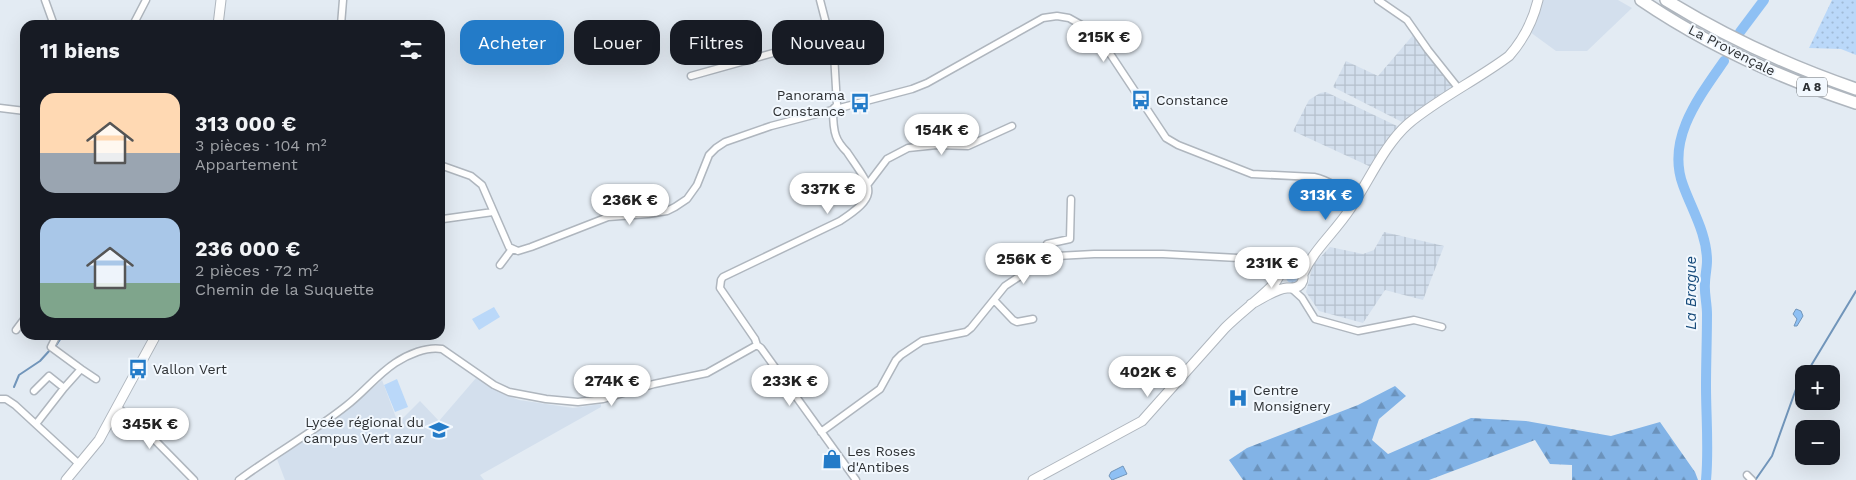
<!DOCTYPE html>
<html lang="fr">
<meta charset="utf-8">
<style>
body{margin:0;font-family:"Work Sans",sans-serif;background:#20242c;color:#f1f3f6;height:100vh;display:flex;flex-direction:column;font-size:19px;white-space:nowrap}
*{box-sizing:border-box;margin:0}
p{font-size:16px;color:#9ea1a6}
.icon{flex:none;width:28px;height:28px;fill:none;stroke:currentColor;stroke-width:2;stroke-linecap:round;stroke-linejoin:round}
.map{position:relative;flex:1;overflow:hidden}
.sheet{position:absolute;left:20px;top:20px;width:425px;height:320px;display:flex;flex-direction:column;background:#171b24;border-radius:15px;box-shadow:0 5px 20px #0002}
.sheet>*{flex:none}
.guide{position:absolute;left:460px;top:20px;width:475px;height:45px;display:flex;gap:10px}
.controls{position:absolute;left:1795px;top:365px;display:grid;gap:10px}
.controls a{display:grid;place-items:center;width:45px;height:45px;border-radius:10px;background:#171b24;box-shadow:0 5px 20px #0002;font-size:25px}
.price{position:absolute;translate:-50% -42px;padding:0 11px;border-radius:18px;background:#fff;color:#222;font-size:16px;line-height:32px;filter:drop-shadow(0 1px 2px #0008)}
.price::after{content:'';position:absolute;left:50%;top:30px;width:15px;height:11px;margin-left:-8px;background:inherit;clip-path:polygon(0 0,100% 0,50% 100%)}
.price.active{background:#237bc8;color:#fff}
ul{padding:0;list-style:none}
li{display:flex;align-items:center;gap:15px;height:125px;padding:0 20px}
li span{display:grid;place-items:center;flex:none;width:140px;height:100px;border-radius:15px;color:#555}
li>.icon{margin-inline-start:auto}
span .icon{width:60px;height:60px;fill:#fffc;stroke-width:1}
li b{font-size:21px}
h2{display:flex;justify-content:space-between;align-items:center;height:60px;padding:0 20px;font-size:21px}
.tag{padding:0 18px;border-radius:15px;background:#171b24;box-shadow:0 5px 20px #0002;font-size:18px;line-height:45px}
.tag.active{background:#237bc8;color:#fff}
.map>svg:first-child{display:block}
.built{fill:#d3dfed}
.industrial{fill:url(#industrial-grid)}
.grass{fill:url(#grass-dots)}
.forest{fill:url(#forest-firs)}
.pitch{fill:#bad8f9}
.water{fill:#8ec0f4;stroke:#7195ba}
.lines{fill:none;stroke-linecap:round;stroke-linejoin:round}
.stream{stroke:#7195ba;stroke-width:2}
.river{stroke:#8ec0f4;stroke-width:10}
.street-casing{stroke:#afb6be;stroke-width:9}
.secondary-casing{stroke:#afb6be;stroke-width:11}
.highway-casing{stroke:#afb6be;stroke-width:14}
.street{stroke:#fff;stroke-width:6}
.secondary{stroke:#fff;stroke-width:9}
.highway{stroke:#fff;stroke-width:11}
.labels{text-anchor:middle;stroke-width:4;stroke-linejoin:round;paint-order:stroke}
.shield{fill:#f2f8fe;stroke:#686c70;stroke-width:1}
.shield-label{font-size:12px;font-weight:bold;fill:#2d3033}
.street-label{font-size:14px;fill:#2d3033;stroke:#f2f8fe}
.poi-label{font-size:14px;fill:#2d3033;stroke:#f2f8fe;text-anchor:start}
.water-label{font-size:15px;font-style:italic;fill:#174b7b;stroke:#f2f8fe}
</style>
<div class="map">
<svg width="1856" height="480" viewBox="0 0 1856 480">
<defs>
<pattern id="industrial-grid" width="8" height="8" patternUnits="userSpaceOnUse" patternTransform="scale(1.25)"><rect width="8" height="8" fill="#d3dfed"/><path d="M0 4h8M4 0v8" fill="none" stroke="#b5c0cc"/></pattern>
<pattern id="grass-dots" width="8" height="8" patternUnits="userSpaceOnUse" patternTransform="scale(1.25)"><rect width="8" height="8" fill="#bad8f9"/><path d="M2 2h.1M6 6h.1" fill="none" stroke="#a0bad6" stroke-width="1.8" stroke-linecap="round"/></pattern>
<pattern id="forest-firs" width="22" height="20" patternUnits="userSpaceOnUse" patternTransform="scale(1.25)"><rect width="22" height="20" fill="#82b3e6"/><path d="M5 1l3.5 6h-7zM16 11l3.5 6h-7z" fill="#6b92bb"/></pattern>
</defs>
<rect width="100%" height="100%" fill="#e3ebf3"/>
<path class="built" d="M 1541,0 L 1618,0 L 1632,8 L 1587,51 L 1556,51 L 1530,32 Z
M 476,378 L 505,395 L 519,400 L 573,408 L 601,404 L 601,407 L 480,475 L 484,480 L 285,480 L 277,459 L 280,457 L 279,455 L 312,437 L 311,434 L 349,409 L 382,380 L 398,423 L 420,401 L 439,421 Z"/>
<path class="industrial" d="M 1414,34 L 1453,88 L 1404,123 L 1333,87 L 1346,61 L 1378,76 Z
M 1326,92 L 1399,127 L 1371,167 L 1293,131 L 1309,100 L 1320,93 Z
M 1384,232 L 1444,246 L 1423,300 L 1385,290 L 1363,323 L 1319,311 L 1306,292 L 1313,265 L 1330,247 L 1363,254 L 1374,250 Z"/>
<path class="grass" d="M 1832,0 L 1856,0 L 1856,55 L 1841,49 L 1809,48 Z
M1286 277a6 6 0 1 1 12 0a6 6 0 1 1-12 0Z"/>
<path class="forest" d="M 1395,386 L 1406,396 L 1379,419 L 1372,440 L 1388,454 L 1471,418 L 1526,421 L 1611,436 L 1660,422 L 1695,472 L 1698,480 L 1572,480 L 1572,465 L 1550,464 L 1535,440 L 1429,480 L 1243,480 L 1229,460 L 1247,448 L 1358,405 Z"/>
<path class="pitch" d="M 494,307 L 500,317 L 479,330 L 472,319 Z
M 397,379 L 408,407 L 395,412 L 384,385 Z"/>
<path class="water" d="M 1796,309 L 1801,311 L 1803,316 L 1797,326 L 1794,326 L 1797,319 L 1793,314 Z
M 1123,466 L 1127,474 L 1112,480 L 1109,476 L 1111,472 Z"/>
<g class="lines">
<path class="stream" d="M 55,347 L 63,335
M 1806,374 L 1856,291
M 14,387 L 19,375 L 40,361 L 50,350
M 1756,479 L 1772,456 L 1796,389 L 1804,377"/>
<path class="river" d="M 1740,32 L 1764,0
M 1706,480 C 1709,449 1706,417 1706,386 C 1706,362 1707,338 1707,314 C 1707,303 1704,293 1705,283 C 1705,276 1707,268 1707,261 C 1707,234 1692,210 1683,185 C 1666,139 1699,97 1724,61"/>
<defs>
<path id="street" d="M 45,0 L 54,25
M 820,0 L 834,54 L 837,105 L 833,109
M 1378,0 L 1407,20 L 1428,50 L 1459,89
M 133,25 L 146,0
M 341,25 L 343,0
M 691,76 L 830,37
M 0,108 L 25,111
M 833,109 C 833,118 833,128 836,136 C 838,142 843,148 847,152 C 871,188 882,194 840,221 L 723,277 L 721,280 L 720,288 L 755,339 L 757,345 L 761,348 L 856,480
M 440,165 L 471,176 L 482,185 L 509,247 L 518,251 L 531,247 L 608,217 L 648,214 L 667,211 L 675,207 L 687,199 L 697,185 L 709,155 L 716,148 L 725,142 L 771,126 L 912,89 L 927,83 L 1043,18 L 1057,16 L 1069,18 L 1085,27 L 1101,40 L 1166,138 L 1178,145 L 1252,174 L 1314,177 C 1332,181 1342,191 1355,202
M 868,184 L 887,159 L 908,148 L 937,145 L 968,146 L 1012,126
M 440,218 L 443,219 L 493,212
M 1050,258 L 1047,244 L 1070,239 L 1071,199
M 500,265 L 512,249
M 1291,288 L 1302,298 L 1315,319 L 1358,331 L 1414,320 L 1442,327
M 994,300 L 1013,320 L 1017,322 L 1033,319
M 16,330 L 25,318
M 57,335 L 51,347 L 81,369 L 64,388
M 81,369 L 96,379
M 34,391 L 49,376 L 64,388 L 36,424
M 0,399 L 6,399 L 15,405 L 79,464
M 117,407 L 144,429 L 194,480
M 821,432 L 880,389 L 896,360 L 901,355 L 922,341 L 966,332 L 971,328 L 1005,286 L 1046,259 L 1057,256 L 1094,254 L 1163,254 L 1275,260 L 1279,261 L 1286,267
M 1747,475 L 1752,480
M 239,480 C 274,454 312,433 346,406 C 363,393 377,375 395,363 C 407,355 427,346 442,349 L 494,385 L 509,392 L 546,399 L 578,402 L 603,399 L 654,384 L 707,373 L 757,345"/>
<path id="secondary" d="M 218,25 L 221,0
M 1303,274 C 1314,249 1335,232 1350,209 C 1368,183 1384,145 1408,124 C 1439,98 1477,80 1509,56 C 1524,39 1533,21 1538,0
M 66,480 L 99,440 L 156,335
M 1033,480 L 1142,421 L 1225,328 C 1240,313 1257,301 1272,286 C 1278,281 1280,271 1286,267 C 1296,261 1308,274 1301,284 C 1297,289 1292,288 1287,288 C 1275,289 1262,299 1251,304"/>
<path id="highway" d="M 1641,0 C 1707,45 1780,78 1856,103
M 1666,0 C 1726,37 1789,66 1856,89"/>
</defs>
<use href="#street" class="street-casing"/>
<use href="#secondary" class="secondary-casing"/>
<use href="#highway" class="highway-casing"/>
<use href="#street" class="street"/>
<use href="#secondary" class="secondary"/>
<use href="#highway" class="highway"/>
</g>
<defs>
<symbol id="bus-bare" viewBox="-9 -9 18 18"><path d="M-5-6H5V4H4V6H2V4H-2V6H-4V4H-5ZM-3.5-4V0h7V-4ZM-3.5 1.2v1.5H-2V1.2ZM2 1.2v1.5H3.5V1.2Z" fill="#237bc8" stroke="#f2f8fe" stroke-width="2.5" paint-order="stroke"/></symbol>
<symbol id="hospital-bare" viewBox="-9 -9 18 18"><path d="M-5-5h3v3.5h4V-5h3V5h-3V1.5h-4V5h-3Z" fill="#237bc8" stroke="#f2f8fe" stroke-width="2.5" paint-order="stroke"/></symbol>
<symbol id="school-bare" viewBox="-9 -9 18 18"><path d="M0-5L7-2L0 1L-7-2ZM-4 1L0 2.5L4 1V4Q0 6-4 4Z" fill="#237bc8" stroke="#f2f8fe" stroke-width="2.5" paint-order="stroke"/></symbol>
<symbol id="shop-bare" viewBox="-9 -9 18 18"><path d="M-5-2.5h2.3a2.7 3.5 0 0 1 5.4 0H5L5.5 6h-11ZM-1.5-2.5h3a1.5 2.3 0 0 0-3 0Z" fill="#237bc8" stroke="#f2f8fe" stroke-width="2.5" paint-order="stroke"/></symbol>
</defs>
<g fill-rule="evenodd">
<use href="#bus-bare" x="1127" y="86" width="28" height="28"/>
<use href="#bus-bare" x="846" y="89" width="28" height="28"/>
<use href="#bus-bare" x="124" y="355" width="28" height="28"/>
<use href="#hospital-bare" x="1224" y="384" width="28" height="28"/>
<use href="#school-bare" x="425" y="416" width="28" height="28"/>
<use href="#shop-bare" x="818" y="445" width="28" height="28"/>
</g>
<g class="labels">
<rect class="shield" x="1797" y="77.5" width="30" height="19" rx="4"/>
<g class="shield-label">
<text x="1812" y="91">A 8</text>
</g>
<g class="street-label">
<text transform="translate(1732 50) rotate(27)" y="5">La Provençale</text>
</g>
<g class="poi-label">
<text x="845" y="100" text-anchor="end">Panorama<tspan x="845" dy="16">Constance</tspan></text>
<text x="1156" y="105">Constance</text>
<text x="153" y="374">Vallon Vert</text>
<text x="1253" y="395">Centre<tspan x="1253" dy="16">Monsignery</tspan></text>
<text x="424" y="427" text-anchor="end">Lycée régional du<tspan x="424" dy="16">campus Vert azur</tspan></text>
<text x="847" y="456">Les Roses<tspan x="847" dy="16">d'Antibes</tspan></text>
</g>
<g class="water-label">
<text transform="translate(1691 293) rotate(-90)" y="5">La Brague</text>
</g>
</g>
</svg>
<div class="controls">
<a>+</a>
<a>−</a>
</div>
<b class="price" style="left:1104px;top:63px">215K €</b>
<b class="price" style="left:942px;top:156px">154K €</b>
<b class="price" style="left:828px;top:215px">337K €</b>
<b class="price active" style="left:1326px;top:221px">313K €</b>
<b class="price" style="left:630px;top:226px">236K €</b>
<b class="price" style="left:1024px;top:285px">256K €</b>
<b class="price" style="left:1272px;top:289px">231K €</b>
<b class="price" style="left:1148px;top:398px">402K €</b>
<b class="price" style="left:612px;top:407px">274K €</b>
<b class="price" style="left:790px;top:407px">233K €</b>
<b class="price" style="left:150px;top:450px">345K €</b>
<div class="guide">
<a class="tag active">Acheter</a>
<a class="tag">Louer</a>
<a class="tag">Filtres</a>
<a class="tag">Nouveau</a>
</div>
<section class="sheet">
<h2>11 biens<svg class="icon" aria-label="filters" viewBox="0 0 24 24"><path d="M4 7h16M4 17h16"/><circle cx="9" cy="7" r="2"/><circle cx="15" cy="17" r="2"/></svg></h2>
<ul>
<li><span style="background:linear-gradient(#ffd9b3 60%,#9aa5b1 0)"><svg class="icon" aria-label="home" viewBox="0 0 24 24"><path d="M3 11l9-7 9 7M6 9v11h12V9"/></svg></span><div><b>313 000 €</b><p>3 pièces · 104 m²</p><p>Appartement</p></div></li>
<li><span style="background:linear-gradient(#a9c7e8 65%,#7fa58c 0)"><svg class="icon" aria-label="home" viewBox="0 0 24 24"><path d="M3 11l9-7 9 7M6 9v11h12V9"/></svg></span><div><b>236 000 €</b><p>2 pièces · 72 m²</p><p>Chemin de la Suquette</p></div></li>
</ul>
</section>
</div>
